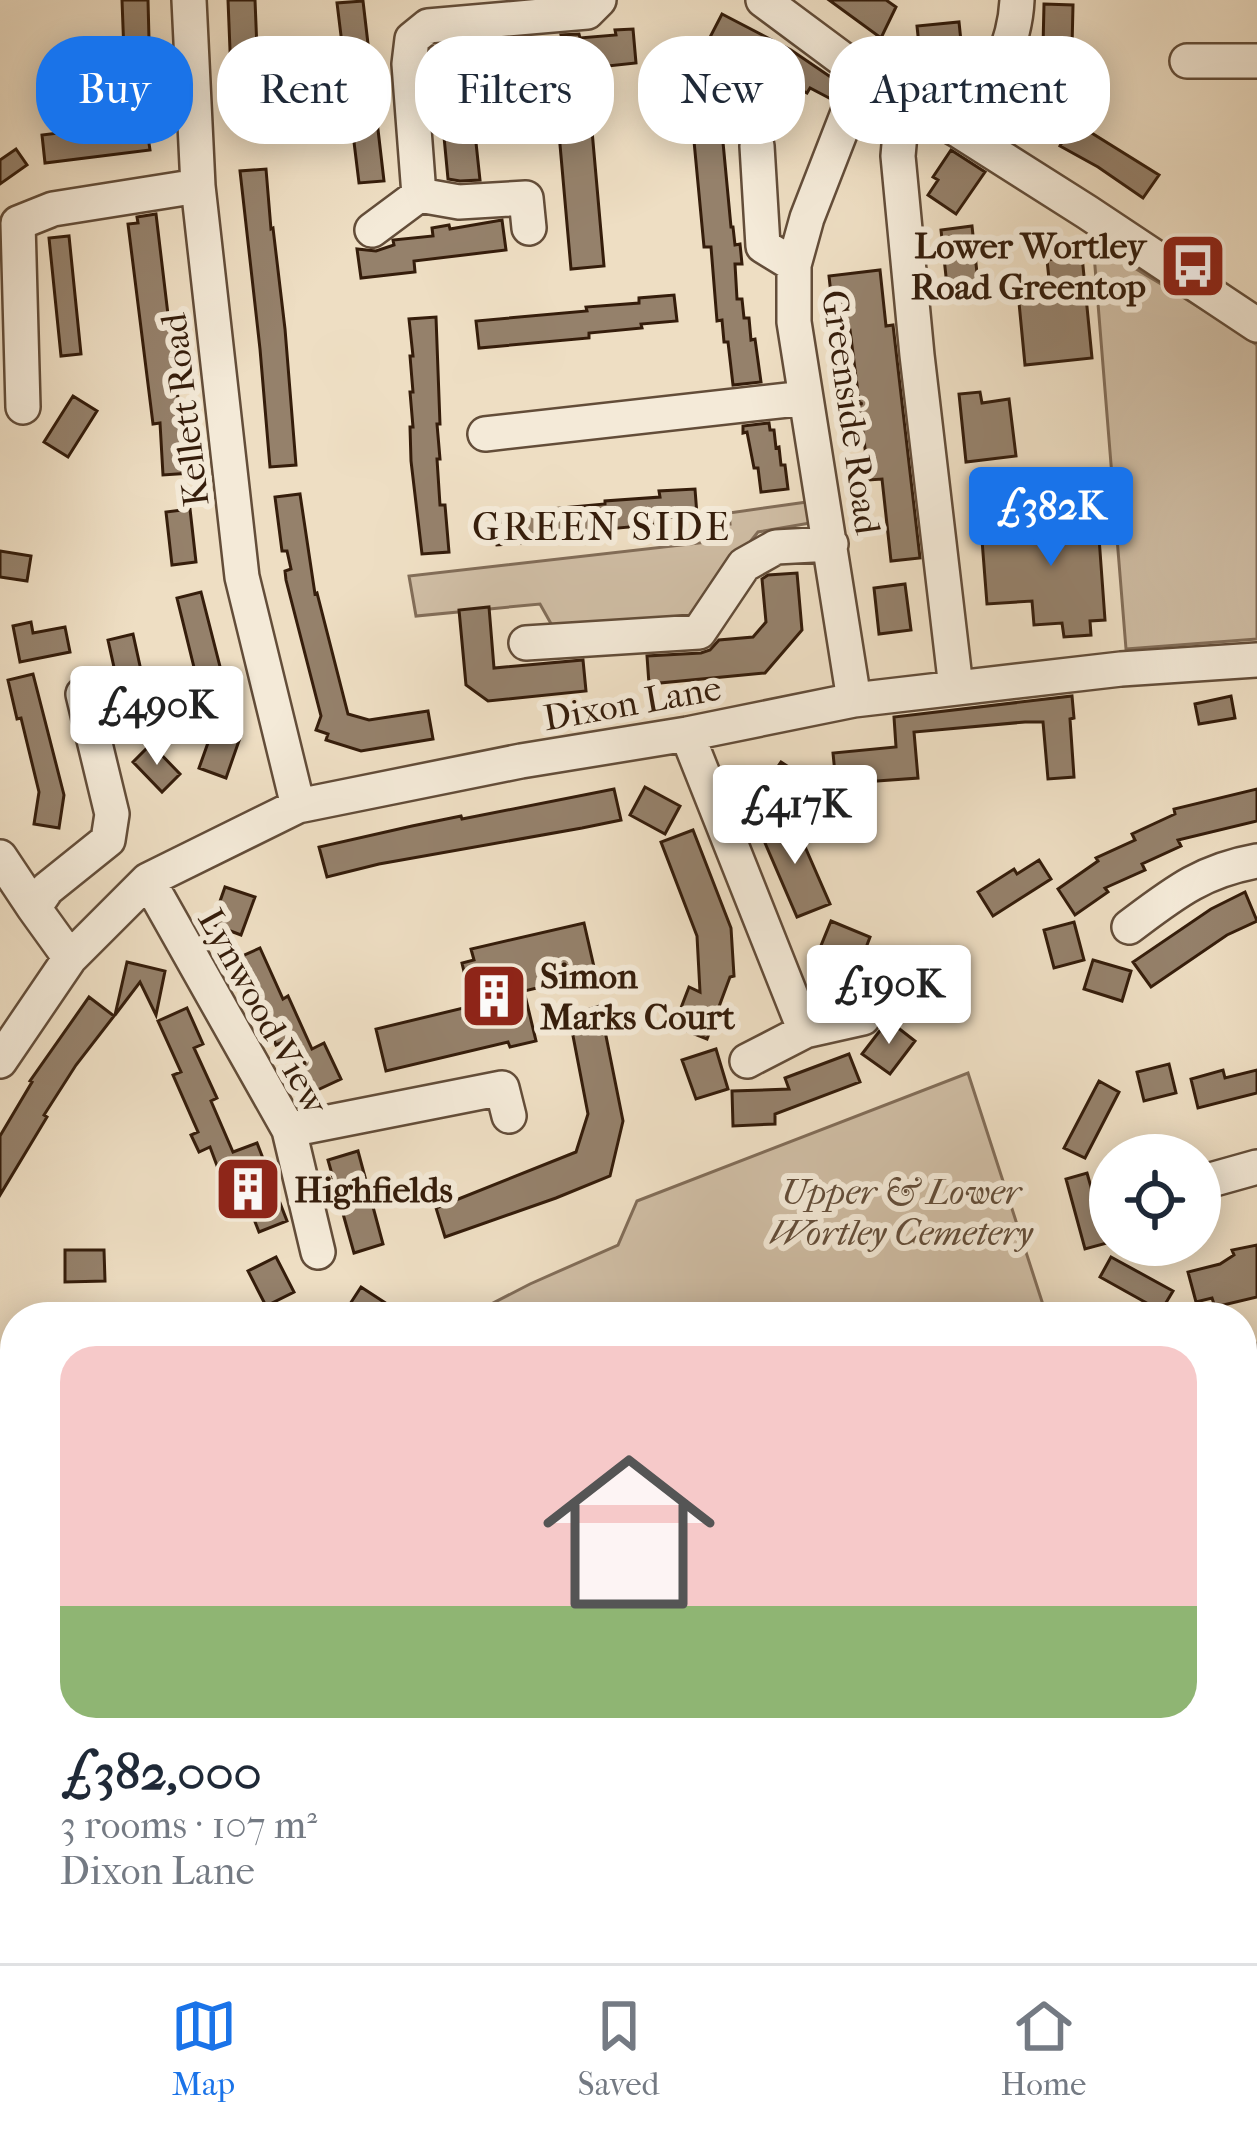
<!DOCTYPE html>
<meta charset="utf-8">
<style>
body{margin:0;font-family:"IM FELL French Canon",serif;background:#f2f2f3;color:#1f2937;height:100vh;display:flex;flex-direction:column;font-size:45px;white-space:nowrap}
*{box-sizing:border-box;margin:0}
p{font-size:39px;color:#747a83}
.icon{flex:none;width:66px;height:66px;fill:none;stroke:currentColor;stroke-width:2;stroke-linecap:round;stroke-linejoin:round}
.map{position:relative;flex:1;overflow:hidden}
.panel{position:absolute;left:0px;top:1302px;width:1257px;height:663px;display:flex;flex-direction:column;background:#fff;border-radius:48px 48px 0 0;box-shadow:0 6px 30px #0003}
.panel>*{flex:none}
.hud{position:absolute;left:36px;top:36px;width:1185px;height:108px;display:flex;gap:24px}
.fabs{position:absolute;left:1089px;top:1134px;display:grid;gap:24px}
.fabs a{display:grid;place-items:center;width:132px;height:132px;border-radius:50%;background:#fff;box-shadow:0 6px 30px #0003;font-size:60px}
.price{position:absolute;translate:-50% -102px;padding:0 27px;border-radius:12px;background:#fff;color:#222;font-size:39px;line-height:78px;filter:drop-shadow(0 3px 6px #0008)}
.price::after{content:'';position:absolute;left:50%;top:72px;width:36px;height:27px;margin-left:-18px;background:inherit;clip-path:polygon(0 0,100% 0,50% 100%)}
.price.active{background:#1a73e8;color:#fff}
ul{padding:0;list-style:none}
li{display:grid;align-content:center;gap:24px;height:636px;padding:0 60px}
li+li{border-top:3px solid #e0e1e3}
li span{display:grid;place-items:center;height:372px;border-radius:36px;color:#555}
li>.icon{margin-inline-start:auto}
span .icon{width:216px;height:216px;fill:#fffc;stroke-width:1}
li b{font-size:51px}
.pill{padding:0 42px;border-radius:48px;background:#fff;box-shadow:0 6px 30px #0003;font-size:42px;line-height:108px}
.pill.active{background:#1a73e8;color:#fff}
.tabs{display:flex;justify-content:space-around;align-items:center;height:168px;border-top:3px solid #e0e1e3;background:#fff;font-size:33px;color:#747a83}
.tabs a{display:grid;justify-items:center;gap:6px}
.tabs .active{color:#1a73e8}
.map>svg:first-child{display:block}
.green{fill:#cfbda4;stroke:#826d58;stroke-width:3}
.building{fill:#95816b;stroke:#351d0b;stroke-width:3}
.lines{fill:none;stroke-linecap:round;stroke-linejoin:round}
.minor-casing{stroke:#634d39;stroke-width:38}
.minor{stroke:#f4ead8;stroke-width:33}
.labels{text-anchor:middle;stroke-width:12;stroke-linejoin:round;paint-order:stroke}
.poi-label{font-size:36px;font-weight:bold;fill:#351d0b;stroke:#f4ead8;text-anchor:start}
.street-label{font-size:36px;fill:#351d0b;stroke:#f4ead8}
.park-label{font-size:36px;font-style:italic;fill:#634d39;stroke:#f4ead8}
.neighbourhood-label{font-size:39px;letter-spacing:3px;fill:#351d0b;stroke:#f4ead8}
</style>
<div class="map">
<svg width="1257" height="1963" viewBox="0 0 1257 1963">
<rect width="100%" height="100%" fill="#eedec3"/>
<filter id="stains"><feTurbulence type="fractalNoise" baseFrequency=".00167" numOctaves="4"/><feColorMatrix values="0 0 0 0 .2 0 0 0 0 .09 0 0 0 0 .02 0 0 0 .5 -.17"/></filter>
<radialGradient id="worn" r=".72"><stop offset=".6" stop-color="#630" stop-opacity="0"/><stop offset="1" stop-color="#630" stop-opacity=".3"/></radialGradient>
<path class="green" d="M 1093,242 C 1147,277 1204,308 1257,345 L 1257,639 L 1126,649 Z
M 807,502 L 810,523 L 758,532 L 690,617 L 554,629 L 540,604 L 416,616 L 409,576 L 708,542 L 706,525 L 730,524 L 729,513 Z
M 968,1073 L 1047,1317 L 466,1317 L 530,1284 L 618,1245 L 637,1201 Z
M 1257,1343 L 1257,1569 L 1242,1574 L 1242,1347 Z
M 691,1950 L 969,1950 L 923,1963 L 700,1963 Z"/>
<path class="building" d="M 122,0 L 148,0 L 150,79 L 125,80 Z
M 228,0 L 255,0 L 260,124 L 233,125 Z
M 829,0 L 886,0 L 896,7 L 881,38 Z
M 363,1 L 384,181 L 359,183 L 337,3 Z
M 1044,4 L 1073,5 L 1072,48 L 1043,47 Z
M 722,14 L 791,50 L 838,82 L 831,99 L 810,88 L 807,93 L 708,41 Z
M 959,22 L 962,51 L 920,55 L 917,26 Z
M 633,29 L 636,63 L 506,77 L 504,49 L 522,47 L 521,42 L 562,39 L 561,35 L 579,34 L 580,38 L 616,35 L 615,30 Z
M 463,44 L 470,124 L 474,124 L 480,180 L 460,181 L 448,179 L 441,105 L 434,106 L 432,85 L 437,85 L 434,48 Z
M 1050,81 L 1062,123 L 1034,131 L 1023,89 Z
M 719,100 L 731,227 L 733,227 L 735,245 L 740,244 L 742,264 L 735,264 L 737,299 L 742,299 L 744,318 L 749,318 L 751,340 L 755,339 L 761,382 L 733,385 L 728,342 L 724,342 L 722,320 L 717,321 L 711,247 L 704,247 L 692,120 L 697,120 L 695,102 Z
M 590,108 L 604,266 L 571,269 L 557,111 Z
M 1074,122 L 1159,175 L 1143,198 L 1098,167 L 1060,146 Z
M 107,127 L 108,135 L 147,130 L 150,150 L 45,163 L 42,135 Z
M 16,149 L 27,165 L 0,184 L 0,160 Z
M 951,150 L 985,172 L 956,214 L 928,195 L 938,180 L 933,177 Z
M 266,169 L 271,229 L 273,228 L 285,329 L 296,465 L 270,467 L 260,349 L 240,171 Z
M 156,214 L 182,432 L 188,432 L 191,473 L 163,475 L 160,423 L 153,424 L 128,224 L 138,223 L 137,217 Z
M 502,220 L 506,250 L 414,261 L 415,272 L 361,278 L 357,249 L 376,251 L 394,245 L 393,240 L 433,236 L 432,228 L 449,225 L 450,229 Z
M 972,226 L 979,292 L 948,295 L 941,230 Z
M 69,236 L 81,354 L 61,356 L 49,238 Z
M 1082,256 L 1092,358 L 1025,365 L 1017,282 L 1049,279 L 1047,260 Z
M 880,270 L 886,326 L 893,325 L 920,558 L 891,561 L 882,479 L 869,480 L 850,330 L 835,331 L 829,276 Z
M 674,295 L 677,321 L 641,324 L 642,328 L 589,333 L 589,338 L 479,348 L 476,321 L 587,311 L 586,307 L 639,303 L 639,298 Z
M 436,317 L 440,424 L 437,424 L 440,459 L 437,459 L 440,505 L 445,505 L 449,552 L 422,554 L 411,461 L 410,427 L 413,427 L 410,392 L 413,392 L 410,356 L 413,356 L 409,319 Z
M 980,392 L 982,403 L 1009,399 L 1016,456 L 966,462 L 959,394 Z
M 73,396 L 97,411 L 68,457 L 44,442 Z
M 769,423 L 770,430 L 774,430 L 776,448 L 779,447 L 781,465 L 785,465 L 788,489 L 761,492 L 758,468 L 754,468 L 747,432 L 743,433 L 743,426 Z
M 695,489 L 697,515 L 661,518 L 662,524 L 607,529 L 608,533 L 540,538 L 541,542 L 497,545 L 495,518 L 538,514 L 538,510 L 605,504 L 605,501 L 660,497 L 659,491 Z
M 300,494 L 315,594 L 317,593 L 348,714 L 369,720 L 428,711 L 433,739 L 361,751 L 326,740 L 328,734 L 316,730 L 321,716 L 286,580 L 285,571 L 291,569 L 287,551 L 282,551 L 275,497 Z
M 1081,498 L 1082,511 L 1097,510 L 1105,620 L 1090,621 L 1091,635 L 1064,637 L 1062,623 L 1034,625 L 1032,601 L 987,604 L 982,540 L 1027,536 L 1026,522 L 1039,521 L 1039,515 L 1054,513 L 1053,500 Z
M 190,509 L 196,562 L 172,565 L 166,512 Z
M 0,551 L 31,556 L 27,581 L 0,577 Z
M 797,573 L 802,630 L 765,673 L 649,684 L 647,656 L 701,653 L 710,650 L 719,640 L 753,637 L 766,622 L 762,579 L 768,575 Z
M 905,584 L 911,630 L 879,634 L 874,588 Z
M 201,592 L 229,702 L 204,708 L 177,598 Z
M 489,607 L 494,668 L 583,660 L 586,691 L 488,701 L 466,685 L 459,610 Z
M 31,622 L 33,633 L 65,627 L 70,652 L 20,662 L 13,626 Z
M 133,634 L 142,675 L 137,676 L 150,729 L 126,735 L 118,700 L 121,699 L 108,640 Z
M 33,674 L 64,795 L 59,828 L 34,824 L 39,792 L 21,718 L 17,719 L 8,680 Z
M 1072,696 L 1074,718 L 1070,719 L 1074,777 L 1048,779 L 1043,722 L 1025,722 L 914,732 L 918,778 L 836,784 L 833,753 L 896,747 L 894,717 Z
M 1231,696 L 1235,718 L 1199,724 L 1195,704 Z
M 214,726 L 241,735 L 226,778 L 199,768 Z
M 151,744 L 180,774 L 162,792 L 133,762 Z
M 781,762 L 807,779 L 785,812 L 759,794 Z
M 645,787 L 680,806 L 665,834 L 630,815 Z
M 614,789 L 621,820 L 582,828 L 379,864 L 327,877 L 319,847 L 412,826 L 461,816 L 462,819 Z
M 1257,789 L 1257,821 L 1178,840 L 1181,846 L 1142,864 L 1145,870 L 1105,888 L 1108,892 L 1075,915 L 1058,889 L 1098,861 L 1096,858 L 1135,840 L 1132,834 L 1175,814 L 1174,809 Z
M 792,817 L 830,904 L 797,917 L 759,829 Z
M 693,830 L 731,928 L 734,976 L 730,977 L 707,1039 L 674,1026 L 689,987 L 700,992 L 697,936 L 661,842 Z
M 1039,860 L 1051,879 L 993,916 L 978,892 L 1014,869 L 1017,874 Z
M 225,887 L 255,897 L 241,935 L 212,924 Z
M 1245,892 L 1257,921 L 1227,935 L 1151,987 L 1133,962 L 1211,909 Z
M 831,921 L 870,937 L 867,945 L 919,990 L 901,1011 L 850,966 L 818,953 Z
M 1074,922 L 1084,960 L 1054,968 L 1044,930 Z
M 584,923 L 594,967 L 569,973 L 570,980 L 524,991 L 536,1041 L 510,1047 L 508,1042 L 386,1071 L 376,1029 L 472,1006 L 462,963 L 474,960 L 471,949 Z
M 260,948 L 283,999 L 288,996 L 312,1049 L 324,1043 L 341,1079 L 313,1092 L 288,1040 L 276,1045 L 253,995 L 248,997 L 231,961 Z
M 1093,960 L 1131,971 L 1122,1001 L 1084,989 Z
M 127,962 L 165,971 L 156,1015 L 140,982 L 115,1015 Z
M 89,997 L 114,1016 L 76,1065 L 44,1115 L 47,1117 L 0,1195 L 0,1136 L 32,1082 L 30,1081 Z
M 600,1006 L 623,1121 L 610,1176 L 556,1198 L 445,1237 L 436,1208 L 576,1152 L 588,1114 L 569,1015 Z
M 187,1008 L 203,1044 L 194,1048 L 217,1098 L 211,1101 L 233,1152 L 257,1143 L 264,1161 L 260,1162 L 275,1204 L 280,1203 L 287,1221 L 259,1232 L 252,1214 L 237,1219 L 210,1147 L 199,1152 L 191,1135 L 198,1132 L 173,1075 L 181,1072 L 158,1021 Z
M 888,1020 L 915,1041 L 890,1074 L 862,1054 Z
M 716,1049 L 728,1089 L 696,1099 L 682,1060 Z
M 849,1054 L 860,1082 L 775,1114 L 775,1124 L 733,1126 L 732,1091 L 789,1089 L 785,1078 Z
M 1169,1064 L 1176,1093 L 1144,1101 L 1137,1072 Z
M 1223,1070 L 1225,1078 L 1257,1070 L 1257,1093 L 1198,1108 L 1191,1079 Z
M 1099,1081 L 1119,1092 L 1085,1158 L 1064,1148 Z
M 358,1151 L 383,1244 L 354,1253 L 328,1160 Z
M 1087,1173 L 1107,1243 L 1085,1249 L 1066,1179 Z
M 1257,1245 L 1257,1297 L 1215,1307 L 1212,1298 L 1196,1302 L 1188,1272 L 1220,1264 L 1234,1255 L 1232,1250 Z
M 65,1250 L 104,1250 L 105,1281 L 65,1282 Z
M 276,1257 L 294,1292 L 266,1306 L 248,1271 Z
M 1111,1257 L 1173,1291 L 1161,1311 L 1100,1277 Z
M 361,1287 L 387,1304 L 379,1317 L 371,1317 L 350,1304 Z"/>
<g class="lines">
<defs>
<path id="minor" d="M 189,0 L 198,186 L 242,577 L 298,806
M 763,0 L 872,81 L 961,132 L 1087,212 L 1257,325
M 1187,61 L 1257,61
M 903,100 L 898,156 L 917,355 L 956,688
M 961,132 C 989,94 1015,48 1017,0
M 757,146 L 763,246 L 794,265
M 529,228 L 526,198 L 459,202 L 419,195 L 409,64 L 412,39 L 428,26 L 587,12 L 599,0
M 372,230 L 419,195
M 23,407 L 18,223 L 53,209 L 198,186
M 485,434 L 806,398
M 526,643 L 699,632 L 744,565 L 776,547 L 831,544
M 854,700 L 794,322 L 794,265 L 807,218 L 863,74
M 687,734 L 805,1031
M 0,857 L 34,908
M 148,880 L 289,1130 L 318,1252
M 1129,927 C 1173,894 1201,871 1257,861
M 70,958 L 34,908 L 47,889 L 108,840 L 112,814 L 83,694
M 0,1061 L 70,958 L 148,880 L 298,806 L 521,761 L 687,734 L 854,700 L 1121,669 L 1257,660
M 747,1061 L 805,1031 L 863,1018
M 289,1130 L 502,1088 L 509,1116
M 1200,1183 L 1257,1167
M 0,1476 L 15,1472
M 1242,1590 L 1257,1585
M 1242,1678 L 1257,1727
M 0,1764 L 15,1756
M 575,1950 L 582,1963
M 191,1963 L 224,1950"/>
</defs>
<use href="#minor" class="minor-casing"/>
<use href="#minor" class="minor"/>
</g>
<defs>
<symbol id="bus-square" viewBox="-11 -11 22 22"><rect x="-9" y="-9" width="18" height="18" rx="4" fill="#8f2418" stroke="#f4ead8"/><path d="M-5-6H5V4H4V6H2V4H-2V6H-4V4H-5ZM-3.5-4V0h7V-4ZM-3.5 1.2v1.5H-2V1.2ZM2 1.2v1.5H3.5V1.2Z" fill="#fff"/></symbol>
<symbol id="building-square" viewBox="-11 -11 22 22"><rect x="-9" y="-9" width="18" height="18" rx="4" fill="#8f2418" stroke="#f4ead8"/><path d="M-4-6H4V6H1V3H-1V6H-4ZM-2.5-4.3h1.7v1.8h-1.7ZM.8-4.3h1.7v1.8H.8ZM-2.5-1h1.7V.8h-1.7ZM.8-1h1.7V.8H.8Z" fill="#fff"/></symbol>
</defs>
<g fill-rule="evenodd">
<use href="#bus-square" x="1155" y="228" width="76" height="76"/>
<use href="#building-square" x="456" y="958" width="76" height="76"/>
<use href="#building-square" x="210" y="1151" width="76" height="76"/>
</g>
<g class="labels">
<g class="poi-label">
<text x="1146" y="258" text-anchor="end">Lower Wortley<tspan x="1146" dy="41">Road Greentop</tspan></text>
<text x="540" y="988">Simon<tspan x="540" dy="41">Marks Court</tspan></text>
<text x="294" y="1202">Highfields</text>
</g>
<g class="street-label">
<text transform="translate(184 410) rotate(-97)" y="13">Kellett Road</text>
<text transform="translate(852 412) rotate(82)" y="13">Greenside Road</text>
<text transform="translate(632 702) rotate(-10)" y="13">Dixon Lane</text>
<text transform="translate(264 1011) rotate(61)" y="13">Lynwood View</text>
</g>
<g class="park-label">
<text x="901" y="1204">Upper &amp; Lower<tspan x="901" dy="41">Wortley Cemetery</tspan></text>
</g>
<g class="neighbourhood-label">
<text x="602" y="540">GREEN SIDE</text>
</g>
</g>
<rect width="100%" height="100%" filter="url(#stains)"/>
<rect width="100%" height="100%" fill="url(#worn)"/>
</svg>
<div class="fabs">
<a><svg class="icon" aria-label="locate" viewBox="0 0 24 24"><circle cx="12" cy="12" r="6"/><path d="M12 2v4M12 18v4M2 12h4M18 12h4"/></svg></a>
</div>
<b class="price active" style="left:1051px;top:569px">£382K</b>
<b class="price" style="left:157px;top:768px">£490K</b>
<b class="price" style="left:795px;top:867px">£417K</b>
<b class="price" style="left:889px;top:1047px">£190K</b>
<div class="hud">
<a class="pill active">Buy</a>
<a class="pill">Rent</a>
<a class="pill">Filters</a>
<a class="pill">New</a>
<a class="pill">Apartment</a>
</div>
<section class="panel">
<ul>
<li><span style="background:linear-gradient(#f6c9c9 70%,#8fb573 0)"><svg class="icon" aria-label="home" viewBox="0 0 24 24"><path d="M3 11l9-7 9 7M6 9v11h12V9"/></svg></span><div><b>£382,000</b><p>3 rooms · 107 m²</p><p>Dixon Lane</p></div></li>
</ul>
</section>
</div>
<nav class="tabs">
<a class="active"><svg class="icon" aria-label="map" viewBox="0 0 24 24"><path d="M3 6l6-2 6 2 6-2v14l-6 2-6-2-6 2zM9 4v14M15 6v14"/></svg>Map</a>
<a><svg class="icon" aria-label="saved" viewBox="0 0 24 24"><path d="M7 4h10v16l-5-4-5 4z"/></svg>Saved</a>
<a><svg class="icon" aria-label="home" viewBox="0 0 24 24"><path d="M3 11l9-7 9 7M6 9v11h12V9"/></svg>Home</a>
</nav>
